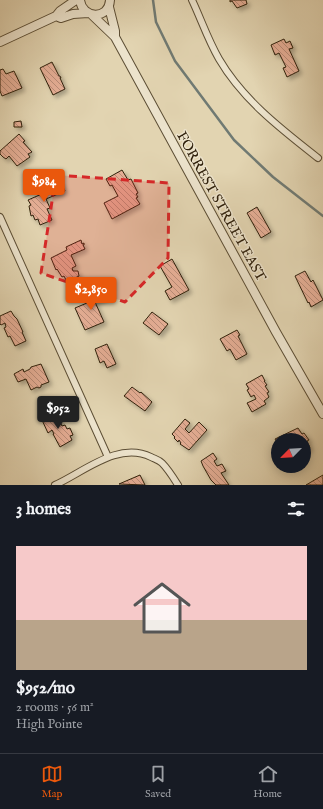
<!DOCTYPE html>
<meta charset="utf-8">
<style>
body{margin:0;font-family:"IM FELL English",serif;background:#20242c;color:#f1f3f6;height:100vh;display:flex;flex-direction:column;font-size:15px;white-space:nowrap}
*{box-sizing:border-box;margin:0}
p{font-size:13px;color:#9ea1a6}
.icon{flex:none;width:22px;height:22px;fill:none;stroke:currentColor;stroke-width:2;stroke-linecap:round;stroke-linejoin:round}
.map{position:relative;height:485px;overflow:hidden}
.drawer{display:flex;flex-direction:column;background:#171b24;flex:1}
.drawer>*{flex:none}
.needle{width:26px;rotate:246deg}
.tools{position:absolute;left:271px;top:433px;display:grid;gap:8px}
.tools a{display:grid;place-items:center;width:40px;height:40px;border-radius:50%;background:#171b24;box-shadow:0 2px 10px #0003;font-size:20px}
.price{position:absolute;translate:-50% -34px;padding:0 9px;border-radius:4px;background:#ea580c;color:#fff;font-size:13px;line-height:26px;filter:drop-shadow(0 1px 2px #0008)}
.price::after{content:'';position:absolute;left:50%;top:24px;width:12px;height:9px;margin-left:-6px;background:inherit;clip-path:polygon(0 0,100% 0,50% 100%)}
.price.selected{background:#222;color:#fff}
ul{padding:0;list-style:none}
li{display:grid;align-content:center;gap:8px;height:212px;padding:0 16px}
li span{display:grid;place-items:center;height:124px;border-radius:0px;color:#555}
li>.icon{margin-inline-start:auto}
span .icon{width:72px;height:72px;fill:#fffc;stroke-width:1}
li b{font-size:17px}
h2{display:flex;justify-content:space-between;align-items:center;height:48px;padding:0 16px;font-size:17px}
.tabs{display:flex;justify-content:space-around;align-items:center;height:56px;border-top:1px solid #363941;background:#171b24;font-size:11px;color:#9ea1a6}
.tabs a{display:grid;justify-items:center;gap:2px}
.tabs .selected{color:#ea580c}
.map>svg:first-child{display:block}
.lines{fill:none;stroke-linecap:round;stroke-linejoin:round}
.stream{stroke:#707a73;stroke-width:2.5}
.building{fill:url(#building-back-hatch);stroke:#30210c;filter:url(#shadow)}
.minor-casing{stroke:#5c4e35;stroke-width:8}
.tertiary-casing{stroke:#5c4e35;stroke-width:10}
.minor{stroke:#ece3cc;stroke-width:6}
.tertiary{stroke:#ece3cc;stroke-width:8}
.marked{fill:#d62828;fill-opacity:0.2;stroke:#d62828;stroke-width:3;stroke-dasharray:8 5;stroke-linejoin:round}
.labels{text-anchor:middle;stroke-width:3;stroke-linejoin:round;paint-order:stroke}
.street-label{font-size:14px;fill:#30210c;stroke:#ece3cc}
</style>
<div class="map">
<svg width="323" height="485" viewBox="0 0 323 485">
<defs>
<pattern id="building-back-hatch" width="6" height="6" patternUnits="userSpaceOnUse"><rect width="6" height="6" fill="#e4ad94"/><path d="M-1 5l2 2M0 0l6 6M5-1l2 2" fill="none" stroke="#b98c77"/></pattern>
<filter id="shadow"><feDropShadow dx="3" dy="3" stdDeviation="2" flood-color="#0004"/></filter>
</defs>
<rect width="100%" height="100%" fill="#e2d4b1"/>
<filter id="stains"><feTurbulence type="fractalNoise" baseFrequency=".005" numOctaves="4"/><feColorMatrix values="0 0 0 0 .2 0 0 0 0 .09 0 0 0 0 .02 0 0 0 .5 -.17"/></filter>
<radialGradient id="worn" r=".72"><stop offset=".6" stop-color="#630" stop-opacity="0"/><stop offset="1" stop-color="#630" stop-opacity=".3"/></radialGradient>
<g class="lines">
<path class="stream" d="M 153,0 L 156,22 L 175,61 L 234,140 L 273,177 L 323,216"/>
</g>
<path class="building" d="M 230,0 L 246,0 L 247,4 L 237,8 L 232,1 L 230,2 Z
M 284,39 L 286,43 L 290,41 L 293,48 L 289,49 L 299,71 L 287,77 L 283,68 L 286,67 L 279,53 L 275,55 L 271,45 Z
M 52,62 L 59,76 L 60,76 L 61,78 L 60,78 L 65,89 L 53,95 L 40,68 Z
M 3,69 L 6,74 L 14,71 L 22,88 L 2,96 L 0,91 L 0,70 Z
M 21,121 L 22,127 L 14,127 L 14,122 Z
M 19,134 L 25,141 L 23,142 L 32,152 L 28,154 L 30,157 L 17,166 L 9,156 L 6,159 L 3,157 L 0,154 L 0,151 Z
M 122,170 L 128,180 L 131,179 L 138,193 L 136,194 L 138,197 L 136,198 L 140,204 L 112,219 L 104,203 L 118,196 L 112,185 L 110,186 L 106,179 Z
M 61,182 L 65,191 L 46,199 L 50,208 L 47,209 L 52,220 L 40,225 L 38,219 L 35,220 L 33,215 L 31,216 L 29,206 L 31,205 L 28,200 L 44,193 L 42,190 Z
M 257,207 L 271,232 L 261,238 L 247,213 Z
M 81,240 L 82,244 L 84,243 L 84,245 L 83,245 L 85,249 L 71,255 L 76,266 L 72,268 L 73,271 L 78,271 L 79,276 L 67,282 L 64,276 L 62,277 L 57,269 L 56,270 L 51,258 L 67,250 L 66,247 Z
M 172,259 L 189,290 L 170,300 L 165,291 L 172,287 L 160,266 Z
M 305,271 L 311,282 L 313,280 L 323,300 L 311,307 L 309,302 L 308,303 L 295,276 Z
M 100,290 L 104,299 L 95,302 L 104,322 L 85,330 L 75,308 L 87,303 L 85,297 Z
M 11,311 L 14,316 L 17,319 L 23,332 L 22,332 L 26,341 L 15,346 L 10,336 L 8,337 L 4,328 L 6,327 L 5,323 L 1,325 L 0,324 L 0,316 Z
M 152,312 L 168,324 L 159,335 L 143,323 Z
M 237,330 L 240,335 L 238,336 L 247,354 L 236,360 L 230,349 L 227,351 L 220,339 Z
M 107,344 L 116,364 L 107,368 L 104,361 L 100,363 L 95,349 Z
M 41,364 L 49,382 L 41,385 L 41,387 L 39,388 L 37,387 L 31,390 L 26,379 L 18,382 L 14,374 L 23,369 L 24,372 L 30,369 L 31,367 Z
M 262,375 L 265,381 L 264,381 L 267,385 L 265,386 L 269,392 L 267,393 L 269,397 L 264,401 L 266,404 L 252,412 L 247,403 L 256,399 L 254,395 L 251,397 L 247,390 L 249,389 L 246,384 Z
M 132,387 L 140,393 L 141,392 L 152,402 L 145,411 L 124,396 Z
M 56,413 L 62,426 L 65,425 L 67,429 L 70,428 L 73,435 L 70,436 L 72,440 L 60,447 L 53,434 L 54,434 L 52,430 L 48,433 L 42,420 Z
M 185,419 L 190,423 L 185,429 L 189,433 L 199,422 L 207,430 L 189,450 L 180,444 L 181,443 L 179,440 L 178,442 L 174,438 L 175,437 L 172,434 Z
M 298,428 L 302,434 L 304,433 L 309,440 L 307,441 L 310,448 L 304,452 L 304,440 L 278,440 L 278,444 L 275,439 Z
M 213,453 L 217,459 L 214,461 L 217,466 L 222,464 L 226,471 L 221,473 L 229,485 L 216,485 L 211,480 L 203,466 L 201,461 Z
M 140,475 L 145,485 L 119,484 Z
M 323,475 L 323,485 L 306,485 Z"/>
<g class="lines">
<defs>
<path id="minor" d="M 192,0 C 201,19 208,40 219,59 C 243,100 281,129 318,158
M 0,217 L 108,457
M 55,485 C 84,472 118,441 151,457 C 155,459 159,460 162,463 C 168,469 173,477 178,485"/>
<path id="tertiary" d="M 80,0 C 82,19 109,20 110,0
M 109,7 L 115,31 L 115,37
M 92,15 L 115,37 L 276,332 L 323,414
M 56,16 L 61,18 L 73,14 L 88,13
M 0,42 L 56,16 L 60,11 L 76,0"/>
</defs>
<use href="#minor" class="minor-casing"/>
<use href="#tertiary" class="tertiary-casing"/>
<use href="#minor" class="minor"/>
<use href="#tertiary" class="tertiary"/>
</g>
<path class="marked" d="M 56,175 L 169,183 L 168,258 L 125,302 L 41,273 Z"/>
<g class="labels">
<g class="street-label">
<text transform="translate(222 206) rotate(61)" y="5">FORREST STREET EAST</text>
</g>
</g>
<rect width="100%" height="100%" filter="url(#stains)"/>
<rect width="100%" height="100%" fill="url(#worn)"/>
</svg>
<div class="tools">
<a><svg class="needle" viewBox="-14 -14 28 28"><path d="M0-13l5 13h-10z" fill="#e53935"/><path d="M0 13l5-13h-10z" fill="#9ea1a6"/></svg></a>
</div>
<b class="price" style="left:44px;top:203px">$984</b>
<b class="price" style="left:91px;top:311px">$2,850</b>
<b class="price selected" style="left:58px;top:430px">$952</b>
</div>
<section class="drawer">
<h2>3 homes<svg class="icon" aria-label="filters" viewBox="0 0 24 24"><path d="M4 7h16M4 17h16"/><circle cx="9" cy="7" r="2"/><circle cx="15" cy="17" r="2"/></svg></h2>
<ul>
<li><span style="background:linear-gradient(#f6c9c9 60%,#b9a48a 0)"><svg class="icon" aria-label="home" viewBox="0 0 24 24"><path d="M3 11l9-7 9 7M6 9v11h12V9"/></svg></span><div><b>$952/mo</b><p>2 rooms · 56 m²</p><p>High Pointe</p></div></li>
</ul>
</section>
<nav class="tabs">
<a class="selected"><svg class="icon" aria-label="map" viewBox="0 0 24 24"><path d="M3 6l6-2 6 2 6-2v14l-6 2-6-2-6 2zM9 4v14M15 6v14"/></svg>Map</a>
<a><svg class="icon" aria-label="saved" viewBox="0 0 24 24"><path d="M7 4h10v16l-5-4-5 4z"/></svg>Saved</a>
<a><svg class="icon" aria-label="home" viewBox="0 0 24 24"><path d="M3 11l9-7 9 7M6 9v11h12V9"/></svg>Home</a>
</nav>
